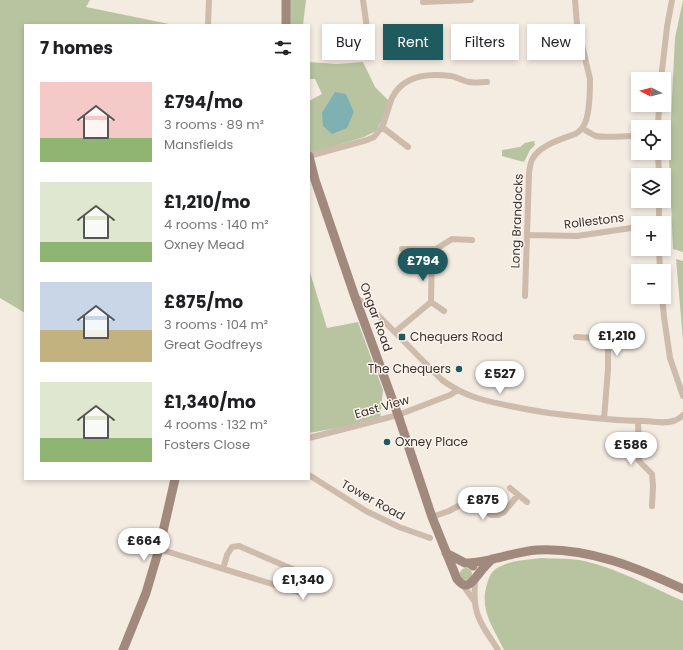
<!DOCTYPE html>
<meta charset="utf-8">
<style>
body{margin:0;font-family:Poppins,sans-serif;background:#f6f6f6;color:#202124;height:100vh;display:flex;flex-direction:column;font-size:15px;white-space:nowrap}
*{box-sizing:border-box;margin:0}
p{font-size:13px;color:#757577}
.icon{flex:none;width:22px;height:22px;fill:none;stroke:currentColor;stroke-width:2;stroke-linecap:round;stroke-linejoin:round}
.map{position:relative;flex:1;overflow:hidden}
.drawer{position:absolute;left:24px;top:24px;width:286px;height:456px;display:flex;flex-direction:column;background:#fff;border-radius:0px;box-shadow:0 2px 6px #0003}
.drawer>*{flex:none}
.hud{position:absolute;left:322px;top:24px;width:301px;height:36px;display:flex;gap:8px}
.needle{width:26px;rotate:276deg}
.fabs{position:absolute;left:631px;top:72px;display:grid;gap:8px}
.fabs a{display:grid;place-items:center;width:40px;height:40px;border-radius:0px;background:#fff;box-shadow:0 2px 6px #0003;font-size:20px}
.price{position:absolute;translate:-50% -34px;padding:0 9px;border-radius:14px;background:#fff;color:#222;font-size:13px;line-height:26px;filter:drop-shadow(0 1px 2px #0008)}
.price::after{content:'';position:absolute;left:50%;top:24px;width:12px;height:9px;margin-left:-6px;background:inherit;clip-path:polygon(0 0,100% 0,50% 100%)}
.price.selected{background:#1f5a5e;color:#fff}
ul{padding:0;list-style:none}
li{display:flex;align-items:center;gap:12px;height:100px;padding:0 16px}
li span{display:grid;place-items:center;flex:none;width:112px;height:80px;border-radius:0px;color:#555}
li>.icon{margin-inline-start:auto}
span .icon{width:48px;height:48px;fill:#fffc;stroke-width:1}
li b{font-size:17px}
h2{display:flex;justify-content:space-between;align-items:center;height:48px;padding:0 16px;font-size:17px}
.tag{padding:0 14px;border-radius:0px;background:#fff;box-shadow:0 2px 6px #0003;font-size:14px;line-height:36px}
.tag.selected{background:#1f5a5e;color:#fff}
.map>svg:first-child{display:block}
.green{fill:#b8c4a0}
.water{fill:#7fb0b2}
.lines{fill:none;stroke-linecap:round;stroke-linejoin:round}
.street{stroke:#cdbbac;stroke-width:6}
.secondary{stroke:#a18a7d;stroke-width:9}
.poi-dot{fill:#1f5a5e;stroke:#fbf5ee;stroke-width:1.5}
.labels{text-anchor:middle;stroke-width:3;stroke-linejoin:round;paint-order:stroke}
.street-label{font-size:12px;fill:#3b302b;stroke:#fbf5ee}
.poi-label{font-size:12px;fill:#3b302b;stroke:#fbf5ee;text-anchor:start}
</style>
<div class="map">
<svg width="683" height="650" viewBox="0 0 683 650">
<rect width="100%" height="100%" fill="#f4ebe1"/>
<path class="green" d="M 0,0 L 90,0 L 86,7 L 174,25 L 25,25 L 25,313 L 0,298 Z
M 286,0 L 306,0 L 303,25 L 287,25 Z
M 683,0 L 683,252 L 673,249 L 669,157 L 675,38 Z
M 309,62 L 337,64 L 363,62 L 375,87 L 391,103 L 376,131 L 364,137 L 310,154 L 309,147 L 309,101 L 322,94 L 315,79 L 309,79 Z
M 534,141 L 535,145 L 530,150 L 524,162 L 502,156 L 502,150 L 520,147 L 525,143 Z
M 676,259 L 683,261 L 683,341 L 683,340 Z
M 309,269 L 327,328 L 358,322 L 383,390 L 380,420 L 309,433 Z
M 541,558 C 553,559 567,558 579,560 C 613,566 651,587 683,601 L 683,650 L 504,650 C 493,627 479,610 487,584 C 489,577 492,570 499,567 C 512,560 527,560 541,558 Z
M460 574a6 6 0 1 1 12 0a6 6 0 1 1-12 0Z"/>
<path class="water" d="M 335,92 L 346,94 L 354,112 L 347,128 L 332,134 L 323,126 L 322,113 Z"/>
<g class="lines">
<path class="street" d="M 363,0 L 368,35
M 423,2 L 471,0
M 208,25 L 209,0
M 661,79 L 667,27 L 672,0
M 382,127 C 386,118 388,108 392,98 C 403,75 429,73 451,76 C 457,77 463,81 469,82 C 475,83 481,82 487,82
M 658,127 L 659,105
M 582,128 C 587,131 591,134 596,136 C 606,138 624,136 634,136
M 658,153 L 659,175
M 309,156 L 367,140 L 374,137 L 382,127 L 408,147
M 659,201 L 659,223
M 528,235 L 577,236 L 638,227
M 402,249 L 432,249 L 431,302 L 444,311
M 432,249 L 436,249 L 452,239 L 472,240
M 659,249 L 660,271
M 525,296 L 529,173 C 530,168 530,162 533,158 C 540,145 562,139 575,134 C 579,132 582,129 584,125 C 590,115 590,91 590,79 L 577,24 L 575,0
M 355,297 L 368,305 L 442,380 C 453,388 464,394 477,398 C 500,405 524,409 549,413 C 581,417 613,421 646,421 C 655,422 667,424 676,420 C 679,419 681,417 683,415
M 662,297 L 664,317 L 670,358 L 683,396
M 395,332 L 431,302
M 576,337 L 595,338 L 608,341 L 608,369 L 604,419
M 638,421 L 639,461 L 652,474 L 653,486 L 652,506
M 309,438 L 398,415 L 450,395 L 458,390
M 309,475 L 366,511 L 399,527 L 430,538
M 510,488 L 527,502
M 432,517 L 449,511 L 462,504 L 471,503 L 479,507 L 491,515 L 498,515 L 504,512 L 518,495
M 159,549 L 298,592 L 304,591 C 308,584 309,581 304,574 L 239,546 L 232,547 L 227,555 L 223,569
M 475,579 C 475,587 474,594 475,602 C 476,620 489,635 498,650
M 462,584 L 475,602"/>
<path class="secondary" d="M 286,0 L 286,25
M 309,156 L 315,180 L 355,297 L 398,415 L 432,517 L 457,579 C 468,593 474,579 481,571 C 484,567 488,563 492,559
M 446,553 L 465,563 L 469,563 L 473,566
M 469,563 C 477,562 485,561 493,559 C 507,556 522,551 537,550 C 588,547 638,568 683,589
M 123,650 L 146,593 L 159,549 L 175,479"/>
</g>
<g class="poi-dot">
<rect x="398" y="333" width="8" height="8" rx="2"/>
<circle cx="459" cy="369" r="4"/>
<circle cx="387" cy="442" r="4"/>
</g>
<g class="labels">
<g class="street-label">
<text transform="translate(517 221) rotate(-88)" y="4">Long Brandocks</text>
<text transform="translate(594 221) rotate(-7)" y="4">Rollestons</text>
<text transform="translate(376 317) rotate(70)" y="4">Ongar Road</text>
<text transform="translate(382 407) rotate(-16)" y="4">East View</text>
<text transform="translate(373 500) rotate(29)" y="4">Tower Road</text>
</g>
<g class="poi-label">
<text x="410" y="341">Chequers Road</text>
<text x="451" y="373" text-anchor="end">The Chequers</text>
<text x="395" y="446">Oxney Place</text>
</g>
</g>
</svg>
<div class="fabs">
<a><svg class="needle" viewBox="-14 -14 28 28"><path d="M0-13l5 13h-10z" fill="#e53935"/><path d="M0 13l5-13h-10z" fill="#757577"/></svg></a>
<a><svg class="icon" aria-label="locate" viewBox="0 0 24 24"><circle cx="12" cy="12" r="6"/><path d="M12 2v4M12 18v4M2 12h4M18 12h4"/></svg></a>
<a><svg class="icon" aria-label="layers" viewBox="0 0 24 24"><path d="M12 4l9 5-9 5-9-5zM3 14l9 5 9-5"/></svg></a>
<a>+</a>
<a>−</a>
</div>
<b class="price selected" style="left:423px;top:282px">£794</b>
<b class="price" style="left:617px;top:357px">£1,210</b>
<b class="price" style="left:500px;top:395px">£527</b>
<b class="price" style="left:631px;top:466px">£586</b>
<b class="price" style="left:483px;top:521px">£875</b>
<b class="price" style="left:144px;top:562px">£664</b>
<b class="price" style="left:303px;top:601px">£1,340</b>
<div class="hud">
<a class="tag">Buy</a>
<a class="tag selected">Rent</a>
<a class="tag">Filters</a>
<a class="tag">New</a>
</div>
<section class="drawer">
<h2>7 homes<svg class="icon" aria-label="filters" viewBox="0 0 24 24"><path d="M4 7h16M4 17h16"/><circle cx="9" cy="7" r="2"/><circle cx="15" cy="17" r="2"/></svg></h2>
<ul>
<li><span style="background:linear-gradient(#f6c9c9 70%,#8fb573 0)"><svg class="icon" aria-label="home" viewBox="0 0 24 24"><path d="M3 11l9-7 9 7M6 9v11h12V9"/></svg></span><div><b>£794/mo</b><p>3 rooms · 89 m²</p><p>Mansfields</p></div></li>
<li><span style="background:linear-gradient(#dfe7d0 75%,#8fb573 0)"><svg class="icon" aria-label="home" viewBox="0 0 24 24"><path d="M3 11l9-7 9 7M6 9v11h12V9"/></svg></span><div><b>£1,210/mo</b><p>4 rooms · 140 m²</p><p>Oxney Mead</p></div></li>
<li><span style="background:linear-gradient(#c9d6e8 60%,#c2b280 0)"><svg class="icon" aria-label="home" viewBox="0 0 24 24"><path d="M3 11l9-7 9 7M6 9v11h12V9"/></svg></span><div><b>£875/mo</b><p>3 rooms · 104 m²</p><p>Great Godfreys</p></div></li>
<li><span style="background:linear-gradient(#dfe7d0 70%,#8fb573 0)"><svg class="icon" aria-label="home" viewBox="0 0 24 24"><path d="M3 11l9-7 9 7M6 9v11h12V9"/></svg></span><div><b>£1,340/mo</b><p>4 rooms · 132 m²</p><p>Fosters Close</p></div></li>
</ul>
</section>
</div>
